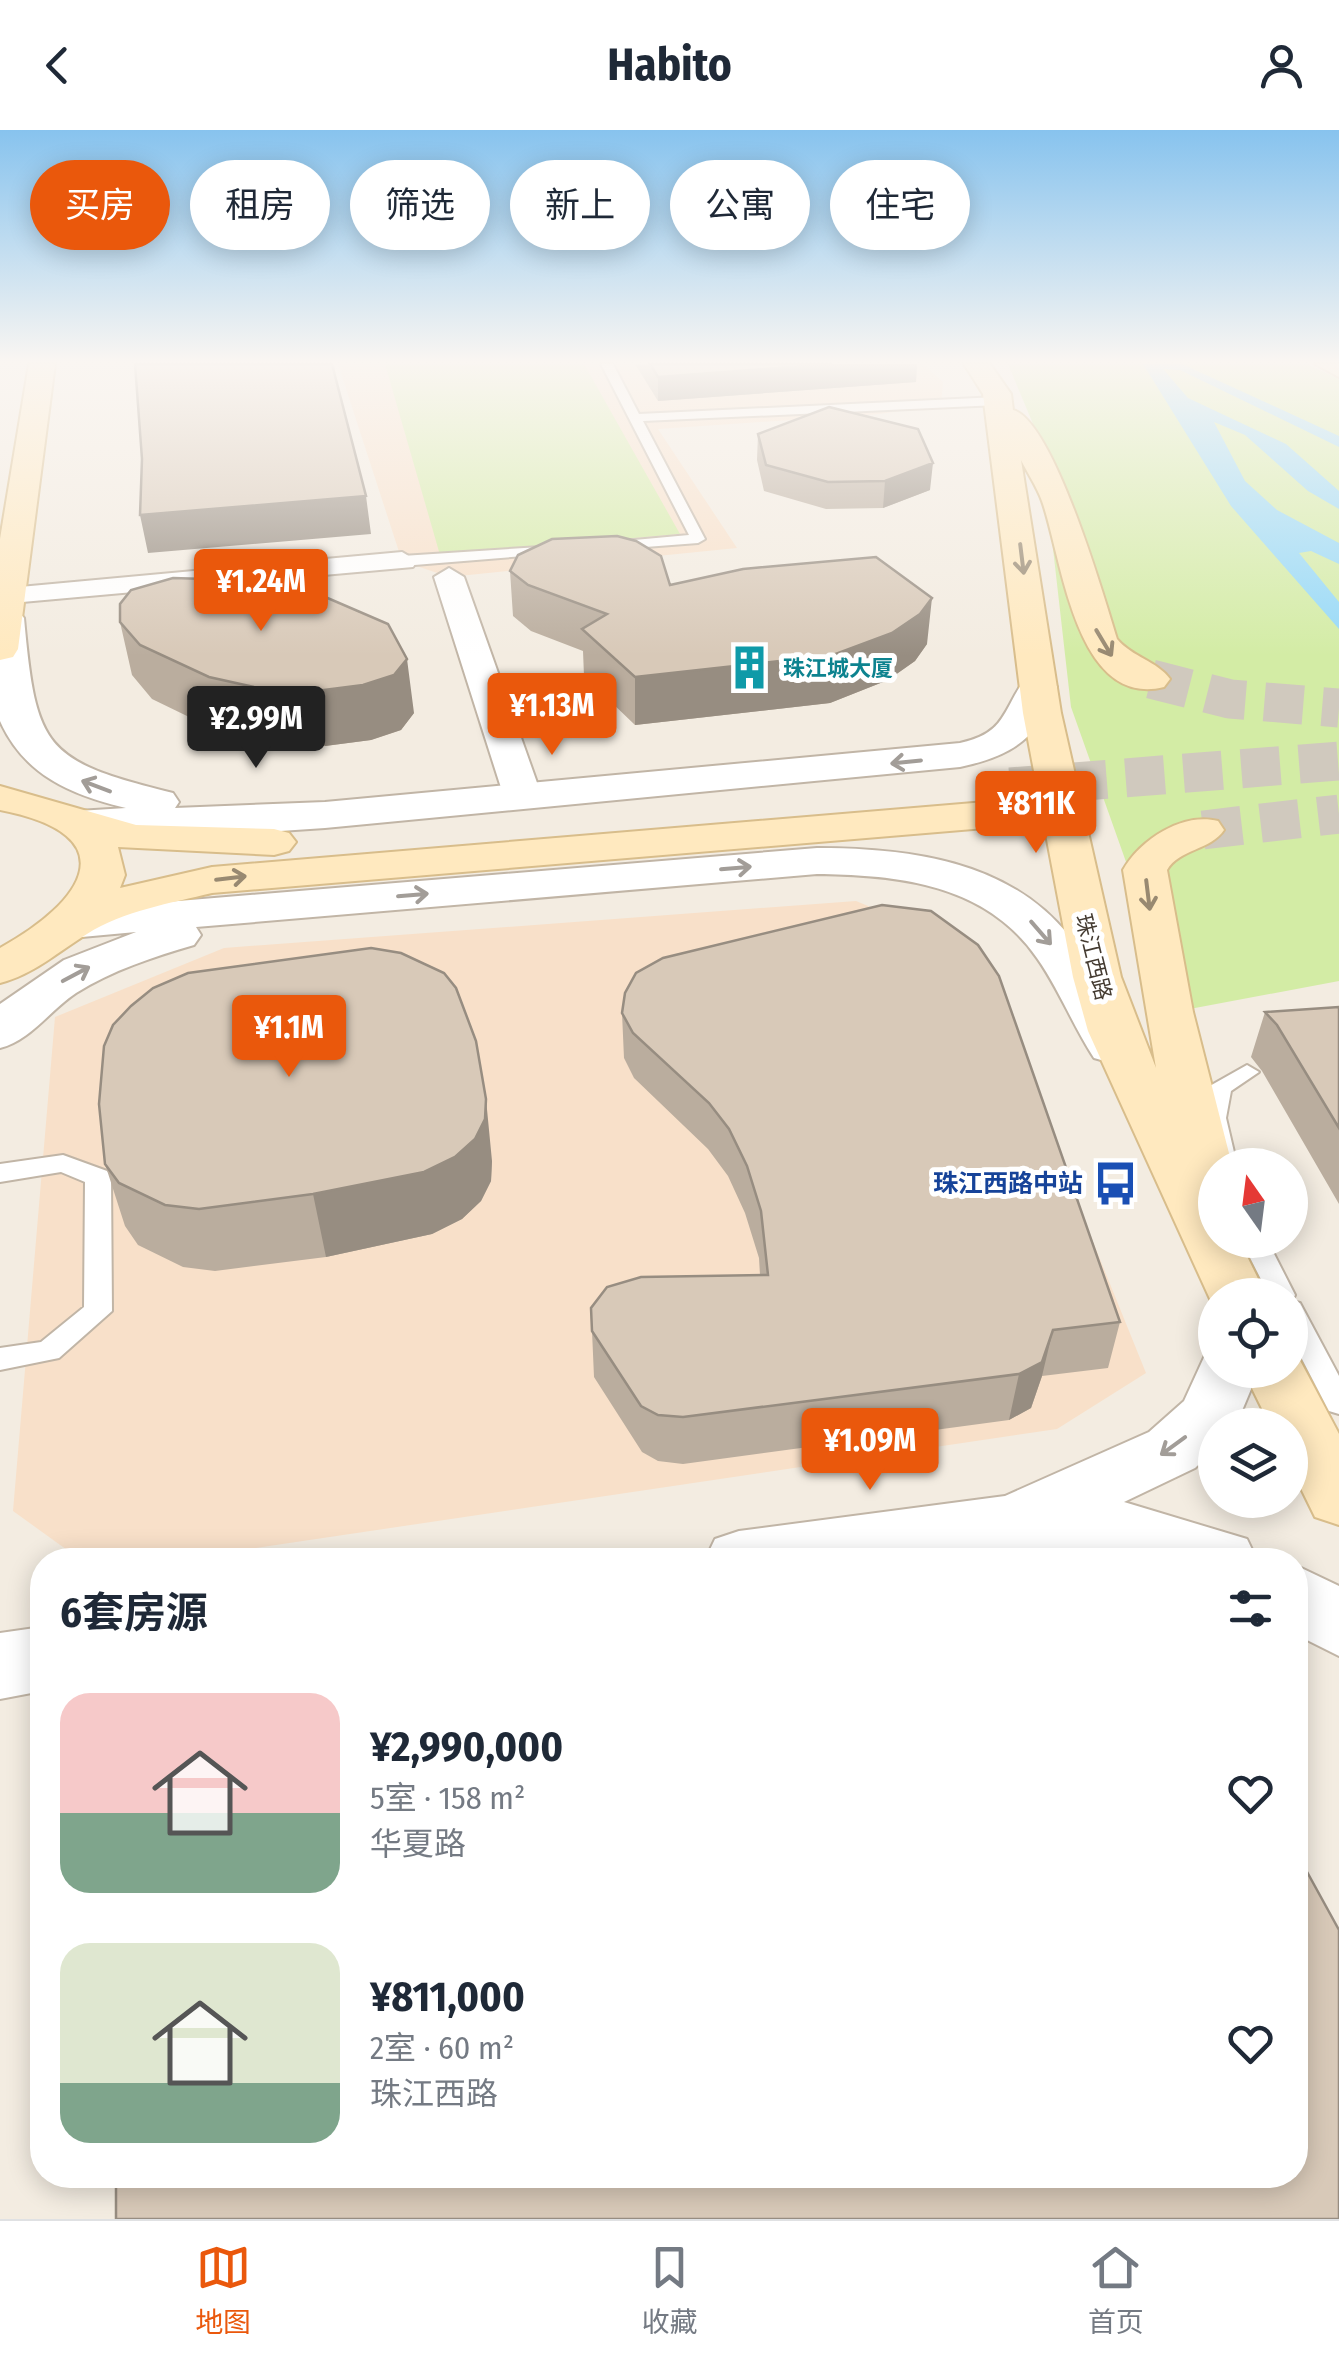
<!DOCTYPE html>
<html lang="zh">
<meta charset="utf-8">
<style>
body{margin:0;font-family:"Fira Sans Condensed","Noto Sans SC",sans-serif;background:#f2f2f3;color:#1f2937;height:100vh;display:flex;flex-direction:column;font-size:38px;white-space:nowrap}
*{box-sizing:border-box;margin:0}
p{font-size:32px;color:#747a83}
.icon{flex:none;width:55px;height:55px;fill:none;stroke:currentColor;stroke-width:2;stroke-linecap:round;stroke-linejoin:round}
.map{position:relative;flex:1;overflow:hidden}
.sheet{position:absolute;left:30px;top:1418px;width:1278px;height:640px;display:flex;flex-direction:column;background:#fff;border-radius:40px;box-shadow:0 5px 25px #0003}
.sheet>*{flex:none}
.top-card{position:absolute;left:30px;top:30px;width:1280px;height:90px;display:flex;gap:20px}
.needle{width:65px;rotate:346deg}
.controls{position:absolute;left:1198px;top:1018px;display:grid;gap:20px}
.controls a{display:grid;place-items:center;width:110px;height:110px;border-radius:50%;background:#fff;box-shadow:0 5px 25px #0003;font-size:50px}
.price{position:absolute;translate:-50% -85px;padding:0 22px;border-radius:10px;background:#ea580c;color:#fff;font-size:32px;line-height:65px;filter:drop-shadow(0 2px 5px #0008)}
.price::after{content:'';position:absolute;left:50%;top:60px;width:30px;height:22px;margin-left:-15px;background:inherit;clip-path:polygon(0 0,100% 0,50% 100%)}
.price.active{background:#222;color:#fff}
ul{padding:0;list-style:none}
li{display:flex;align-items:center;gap:30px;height:250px;padding:0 30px}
li span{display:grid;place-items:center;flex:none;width:280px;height:200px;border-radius:30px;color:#555}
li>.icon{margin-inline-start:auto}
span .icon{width:120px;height:120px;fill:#fffc;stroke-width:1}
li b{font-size:42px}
h2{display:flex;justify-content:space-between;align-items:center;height:120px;padding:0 30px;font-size:42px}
.pill{padding:0 35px;border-radius:45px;background:#fff;box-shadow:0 5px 25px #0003;font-size:35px;line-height:90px}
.pill.active{background:#ea580c;color:#fff}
header{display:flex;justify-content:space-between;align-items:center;height:130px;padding:0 30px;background:#fff;font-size:45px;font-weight:700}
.dock{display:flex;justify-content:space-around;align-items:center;height:140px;border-top:2px solid #e0e1e3;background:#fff;font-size:28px;color:#747a83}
.dock a{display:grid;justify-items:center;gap:5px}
.dock .active{color:#ea580c}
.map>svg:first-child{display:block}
.commercial{fill:#f8e0c9}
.green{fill:#d3eca5}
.water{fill:#95d9f8}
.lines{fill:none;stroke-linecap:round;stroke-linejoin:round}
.secondary-tunnel{stroke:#d0c9be;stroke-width:39;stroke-dasharray:39 19;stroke-linecap:butt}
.service-casing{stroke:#c1b5a6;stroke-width:4}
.minor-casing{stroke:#c1b5a6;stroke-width:4}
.tertiary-casing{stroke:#c1b5a6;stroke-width:4}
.secondary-casing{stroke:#d8bd8b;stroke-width:4}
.service{fill:#fff;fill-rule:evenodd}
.minor{fill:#fff;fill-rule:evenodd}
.tertiary{fill:#fff;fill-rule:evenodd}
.secondary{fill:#ffe9bf;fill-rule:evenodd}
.wall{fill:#baad9e}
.shaded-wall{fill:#978d81}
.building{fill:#d8c9b8;stroke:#978d81;stroke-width:2.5}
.oneway{stroke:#988971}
.oneway2{stroke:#a29d98}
.labels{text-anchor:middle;stroke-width:10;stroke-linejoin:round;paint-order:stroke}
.far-culture-label{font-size:22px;font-weight:bold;fill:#0d838f;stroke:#fff;text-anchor:start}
.far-street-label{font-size:22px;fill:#443b31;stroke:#fff}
.transit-label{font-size:25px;font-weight:bold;fill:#164399;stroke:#fff;text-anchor:end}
</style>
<header><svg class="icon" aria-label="back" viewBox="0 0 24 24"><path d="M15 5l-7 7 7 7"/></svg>Habito<svg class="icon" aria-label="person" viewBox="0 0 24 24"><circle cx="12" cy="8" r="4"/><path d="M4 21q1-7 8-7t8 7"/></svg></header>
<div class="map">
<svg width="1339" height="2089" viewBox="0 0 1339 2089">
<rect width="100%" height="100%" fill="#f3ece1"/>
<path class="commercial" d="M 338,234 L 923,234 L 943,252 L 941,275 L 880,284 L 658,299 L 737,418 L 449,447 L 402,431 Z
M 856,771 L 975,820 L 1146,1243 L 1057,1299 L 175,1430 L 81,1430 L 13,1381 L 55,887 L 224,818 Z"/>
<path class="green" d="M 385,234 L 584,234 L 680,404 L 440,425 Z
M 1008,234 L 1307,234 L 1339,249 L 1339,851 L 1179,881 L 1071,577 L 1041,313 Z"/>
<path class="water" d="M 1143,234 L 1182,234 L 1339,306 L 1339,317 L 1180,240 L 1163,239 L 1188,268 L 1286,314 L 1339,361 L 1339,379 L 1308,361 L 1245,305 L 1214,292 L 1245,351 L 1277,380 L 1339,413 L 1339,434 L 1311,421 L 1299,423 L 1339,472 L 1339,499 L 1231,376 Z"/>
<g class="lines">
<path class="secondary-tunnel" d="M 1151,549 L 1230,569 L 1339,578
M 1010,657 L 1339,631
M 1203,700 L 1339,684"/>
<defs>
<path id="service" d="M 601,234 L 613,234 L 639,284 L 998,267 L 1004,271 L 998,275 L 643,291 L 705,409 L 698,413 L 606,420 L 599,416 L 601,413 L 689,405 Z
M 556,416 L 563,420 L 561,423 L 402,436 L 394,431 L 402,426 Z
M 1247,935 L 1259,942 L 1231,961 L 1226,988 L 1237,1035 L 1215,1035 L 1215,1039 L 1202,988 L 1208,957 Z
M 63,1025 L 107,1041 L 111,1047 L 112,1181 L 59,1228 L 0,1240 L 0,1218 L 41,1212 L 84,1177 L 85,1052 L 61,1042 L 0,1052 L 0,1034 Z
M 1241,1110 L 1267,1110 L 1295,1165 L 1292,1171 L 1300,1173 L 1339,1246 L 1339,1284 L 1329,1281 L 1290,1206 L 1290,1165 L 1269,1165 Z"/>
<path id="minor" d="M 402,422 L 417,431 L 413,437 L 0,474 L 0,460 L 9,458 Z
M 449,438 L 464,447 L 541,664 L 535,672 L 509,672 L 503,664 L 434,447 Z"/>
<path id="tertiary" d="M 6,477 L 18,481 L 24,488 C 36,619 44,631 173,663 L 179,672 L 175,678 L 325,672 L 960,613 C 1006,603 1002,581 1025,549 L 1051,549 L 1057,557 C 1039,608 1012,626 960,637 L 325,698 L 236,704 L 77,704 L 62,700 L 56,691 L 62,682 L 126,678 C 71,665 24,645 0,591 L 0,479 Z
M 817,718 C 907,718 1009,730 1069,806 C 1096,840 1115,880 1137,917 L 1130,928 L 1112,933 L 1094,928 C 1073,896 1059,859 1037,828 C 986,754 899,745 817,744 L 196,797 L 201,805 L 194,815 C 153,827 113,840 76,863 C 50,880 30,911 0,918 L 0,874 L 64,830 L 136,802 L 71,808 L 55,804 L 48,794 L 55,784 L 71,780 Z
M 1215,1220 L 1215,1240 L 1259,1240 L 1236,1295 L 1215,1295 L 1215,1319 L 1195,1338 L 1124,1372 L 1247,1409 L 1257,1430 L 1132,1430 L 1060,1422 L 924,1430 L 705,1430 L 715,1409 L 739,1401 L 1005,1366 L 1149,1302 L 1184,1271 L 1206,1223 Z
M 1295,1435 L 1339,1456 L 1339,1526 L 1295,1504 Z
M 42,1497 L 42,1561 L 0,1569 L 0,1503 Z"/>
<path id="secondary" d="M 29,234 L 55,234 L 18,519 L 13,527 L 0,530 L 0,409 Z
M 964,234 L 990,234 L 1011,264 L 1013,280 C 1053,290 1104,467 1117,509 C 1132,527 1157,531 1170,549 L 1164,557 C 1075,579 1062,427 1042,371 C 1037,357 1028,344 1021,330 L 1061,583 L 1121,847 L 1156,938 L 1123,740 C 1140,710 1182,682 1218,691 L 1224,700 C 1211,720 1179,719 1167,740 L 1193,882 L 1232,1035 L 1215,1035 L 1215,1110 L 1239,1110 L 1266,1165 L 1215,1165 L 1215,1180 L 1088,901 L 1073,847 L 1023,583 L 983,264 Z
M 1315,234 L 1339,234 L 1339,247 Z
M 0,656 L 136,695 L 274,699 L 289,703 L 296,712 L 289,721 L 274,725 L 118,717 L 125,745 L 120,758 L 212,737 L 1020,669 L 1035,673 L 1041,682 L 1035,691 L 1020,695 L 212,763 C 171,773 123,781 87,804 C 59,821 33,845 0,853 L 0,818 C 84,772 129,705 0,680 Z
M 1290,1221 L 1296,1223 L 1339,1304 L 1339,1395 L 1315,1387 L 1290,1336 L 1290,1295 L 1270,1295 L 1243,1240 L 1290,1240 Z"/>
</defs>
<use href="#service" class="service-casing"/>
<use href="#minor" class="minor-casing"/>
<use href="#tertiary" class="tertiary-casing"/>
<use href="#secondary" class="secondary-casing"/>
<use href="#service" class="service"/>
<use href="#minor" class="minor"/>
<use href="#tertiary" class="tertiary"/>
<use href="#secondary" class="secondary"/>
</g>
<path class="wall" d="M 635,234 L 917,234 L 916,252 L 658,271 Z
M 758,304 L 930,360 L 883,378 L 826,379 L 764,361 L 757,330 Z
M 510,441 L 670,455 L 927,514 L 915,531 L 888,550 L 830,573 L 635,595 L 584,546 L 583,521 L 531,501 L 513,486 Z
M 120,492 L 414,583 L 401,600 L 371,610 L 325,616 L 264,612 L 220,602 L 152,569 L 132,545 Z
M 1339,877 L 1339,1074 L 1262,941 L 1251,927 L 1265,882 Z
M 622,883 L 1120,1192 L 1108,1238 L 1042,1246 L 1031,1278 L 1009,1290 L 683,1334 L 658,1331 L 642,1322 L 594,1247 L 591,1178 L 760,1145 L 759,1128 L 745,1083 L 728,1046 L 708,1019 L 634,948 L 624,928 Z
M 492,1031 L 491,1051 L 481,1071 L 462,1089 L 432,1104 L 326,1127 L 215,1141 L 183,1137 L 138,1115 L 125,1096 L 105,1034 Z"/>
<path class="shaded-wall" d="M 832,234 L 917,234 L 916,252 L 658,271 L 658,247 Z
M 933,333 L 930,360 L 883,378 L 885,351 Z
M 366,366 L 371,404 L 148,423 L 140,385 Z
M 932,468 L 927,514 L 915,531 L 888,550 L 830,573 L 635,595 L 635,547 Z
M 407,529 L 414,583 L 401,600 L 371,610 L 325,616 L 316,561 Z
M 486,969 L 492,1031 L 491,1051 L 481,1071 L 462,1089 L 432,1104 L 326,1127 L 313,1064 Z
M 1053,1200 L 1042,1246 L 1031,1278 L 1009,1290 L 1019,1244 Z"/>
<path class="building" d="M 135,234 L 332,234 L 366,366 L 140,385 L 142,329 Z
M 650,234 L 832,234 L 658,247 Z
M 829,277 L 918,299 L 933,333 L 885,351 L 828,352 L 766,335 L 758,304 Z
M 617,406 L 636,411 L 661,426 L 670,455 L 743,439 L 876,427 L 932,468 L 920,484 L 892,503 L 833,525 L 635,547 L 582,499 L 607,484 L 528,455 L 510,441 L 518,425 L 552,409 Z
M 173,448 L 268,451 L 316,463 L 388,494 L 407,529 L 394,545 L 363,555 L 316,561 L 254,557 L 209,547 L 140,515 L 120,492 L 120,474 L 131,460 Z
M 882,775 L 931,781 L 978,815 L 999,846 L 1120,1192 L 1053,1200 L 1042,1232 L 1019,1244 L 683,1287 L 658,1285 L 641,1276 L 592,1201 L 591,1178 L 607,1157 L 641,1147 L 768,1145 L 761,1081 L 747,1036 L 729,999 L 709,973 L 633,903 L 622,883 L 625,863 L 636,843 L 663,828 Z
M 371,818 L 401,823 L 444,843 L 456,858 L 476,911 L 486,969 L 485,989 L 475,1009 L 455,1027 L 424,1042 L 313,1064 L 199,1079 L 165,1075 L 119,1053 L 105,1034 L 99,974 L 104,916 L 113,895 L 131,876 L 153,858 L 188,843 Z
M 1339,877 L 1339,998 L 1277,895 L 1265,882 Z
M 1295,1720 L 1339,1800 L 1339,2089 L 116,2089 L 116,2045 L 1295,2045 Z"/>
<defs><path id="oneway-shaft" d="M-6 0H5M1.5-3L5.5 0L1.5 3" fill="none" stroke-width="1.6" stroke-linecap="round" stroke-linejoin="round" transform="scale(2.5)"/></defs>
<g class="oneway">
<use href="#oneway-shaft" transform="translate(1022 429) rotate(83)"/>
<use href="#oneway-shaft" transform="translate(1104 513) rotate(59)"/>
<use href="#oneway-shaft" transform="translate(231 748) rotate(-7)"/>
<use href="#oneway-shaft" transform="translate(1148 765) rotate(83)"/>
</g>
<g class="oneway2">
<use href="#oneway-shaft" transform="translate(906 632) rotate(174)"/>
<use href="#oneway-shaft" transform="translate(96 656) rotate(-159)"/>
<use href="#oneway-shaft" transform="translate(736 738) rotate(-5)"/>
<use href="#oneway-shaft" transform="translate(413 765) rotate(-5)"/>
<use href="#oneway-shaft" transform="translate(1041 803) rotate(49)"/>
<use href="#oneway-shaft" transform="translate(76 844) rotate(-28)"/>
<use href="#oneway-shaft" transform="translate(1173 1316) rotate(144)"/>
</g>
<linearGradient id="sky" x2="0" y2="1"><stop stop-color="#87c3ee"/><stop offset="0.44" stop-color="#faf6f2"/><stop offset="1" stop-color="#faf6f2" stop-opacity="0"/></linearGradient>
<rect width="1339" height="526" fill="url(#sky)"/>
<defs>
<symbol id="building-bare" viewBox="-9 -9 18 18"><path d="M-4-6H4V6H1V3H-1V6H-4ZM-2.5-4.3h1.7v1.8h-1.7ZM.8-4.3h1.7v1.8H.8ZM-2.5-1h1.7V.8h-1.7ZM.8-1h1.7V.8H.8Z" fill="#0f9aa8" stroke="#fff" stroke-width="2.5" paint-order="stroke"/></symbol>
<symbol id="bus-bare" viewBox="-9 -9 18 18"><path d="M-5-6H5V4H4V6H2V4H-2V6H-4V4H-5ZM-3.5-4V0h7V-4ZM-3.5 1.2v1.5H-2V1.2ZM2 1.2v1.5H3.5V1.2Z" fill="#1a4fb4" stroke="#fff" stroke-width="2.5" paint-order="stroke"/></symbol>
</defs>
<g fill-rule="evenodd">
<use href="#building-bare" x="718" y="506" width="63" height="63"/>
<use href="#bus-bare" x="1084" y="1022" width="63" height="63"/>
</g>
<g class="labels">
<g class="far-culture-label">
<text x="783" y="546">珠江城大厦</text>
</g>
<g class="far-street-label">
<text transform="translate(1094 827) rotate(76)" y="8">珠江西路</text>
</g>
<g class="transit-label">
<text x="1083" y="1062">珠江西路中站</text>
</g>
</g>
</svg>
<div class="controls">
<a><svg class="needle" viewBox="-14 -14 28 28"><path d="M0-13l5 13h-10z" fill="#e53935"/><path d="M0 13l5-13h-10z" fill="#747a83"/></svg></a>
<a><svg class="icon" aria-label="locate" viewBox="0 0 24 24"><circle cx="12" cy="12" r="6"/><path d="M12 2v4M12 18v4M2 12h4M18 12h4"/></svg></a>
<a><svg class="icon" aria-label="layers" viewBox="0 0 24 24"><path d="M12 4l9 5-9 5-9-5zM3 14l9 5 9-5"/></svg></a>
</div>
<b class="price" style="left:261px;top:504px">¥1.24M</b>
<b class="price" style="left:552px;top:628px">¥1.13M</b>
<b class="price active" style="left:256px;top:641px">¥2.99M</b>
<b class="price" style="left:1036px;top:726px">¥811K</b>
<b class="price" style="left:289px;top:950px">¥1.1M</b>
<b class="price" style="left:870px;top:1363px">¥1.09M</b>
<div class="top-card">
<a class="pill active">买房</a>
<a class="pill">租房</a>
<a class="pill">筛选</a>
<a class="pill">新上</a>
<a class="pill">公寓</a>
<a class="pill">住宅</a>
</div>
<section class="sheet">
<h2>6套房源<svg class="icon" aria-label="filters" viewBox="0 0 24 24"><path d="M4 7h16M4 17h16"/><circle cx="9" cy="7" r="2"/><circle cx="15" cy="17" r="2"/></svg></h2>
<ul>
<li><span style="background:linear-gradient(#f6c9c9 60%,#7fa58c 0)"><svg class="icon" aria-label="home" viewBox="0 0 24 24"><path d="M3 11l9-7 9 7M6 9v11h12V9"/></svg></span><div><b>¥2,990,000</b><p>5室 · 158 m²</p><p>华夏路</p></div><svg class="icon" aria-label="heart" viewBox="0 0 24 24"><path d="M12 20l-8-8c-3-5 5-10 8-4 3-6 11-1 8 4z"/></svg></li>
<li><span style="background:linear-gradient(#dfe7d0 70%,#7fa58c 0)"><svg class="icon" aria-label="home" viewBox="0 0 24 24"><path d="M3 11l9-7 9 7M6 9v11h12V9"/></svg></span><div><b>¥811,000</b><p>2室 · 60 m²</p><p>珠江西路</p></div><svg class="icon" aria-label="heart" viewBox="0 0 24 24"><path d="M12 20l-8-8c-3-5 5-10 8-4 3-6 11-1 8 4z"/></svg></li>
</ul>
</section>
</div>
<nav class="dock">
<a class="active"><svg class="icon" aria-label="map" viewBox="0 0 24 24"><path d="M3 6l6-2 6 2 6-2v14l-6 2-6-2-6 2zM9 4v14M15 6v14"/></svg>地图</a>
<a><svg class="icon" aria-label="saved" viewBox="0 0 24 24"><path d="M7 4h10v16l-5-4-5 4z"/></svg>收藏</a>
<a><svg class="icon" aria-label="home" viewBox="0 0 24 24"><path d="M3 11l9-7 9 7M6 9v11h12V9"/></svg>首页</a>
</nav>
